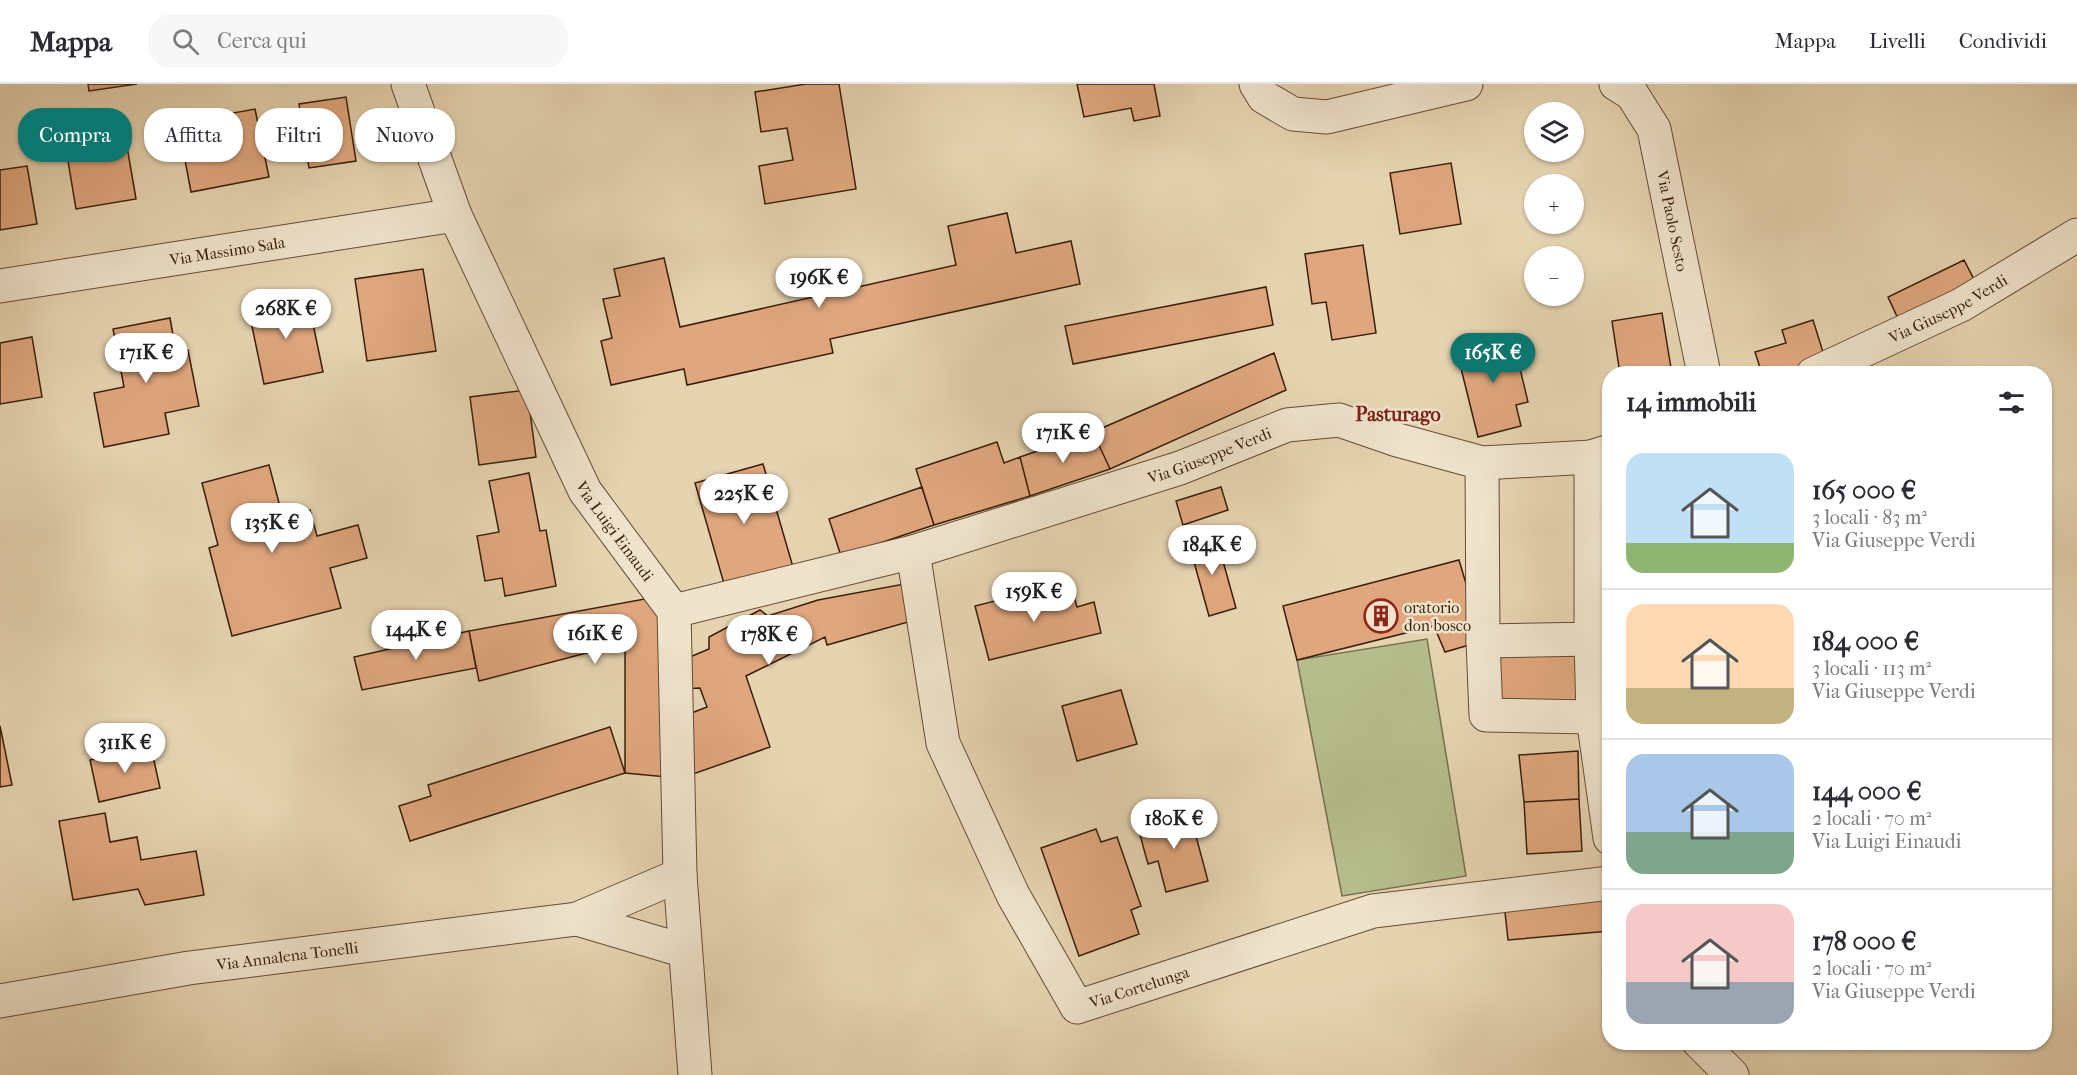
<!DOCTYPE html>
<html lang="it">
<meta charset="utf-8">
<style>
body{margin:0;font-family:"IM FELL French Canon",serif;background:#f7f7f7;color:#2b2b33;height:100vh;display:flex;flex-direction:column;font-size:22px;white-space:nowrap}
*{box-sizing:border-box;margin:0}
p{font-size:20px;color:#7c7c81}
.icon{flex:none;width:33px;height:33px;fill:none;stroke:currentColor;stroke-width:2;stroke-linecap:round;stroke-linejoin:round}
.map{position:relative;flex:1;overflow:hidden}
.details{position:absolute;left:1602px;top:282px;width:450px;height:684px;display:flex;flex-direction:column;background:#fff;border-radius:24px;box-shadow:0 2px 4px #0004}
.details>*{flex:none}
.banner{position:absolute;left:18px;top:24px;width:570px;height:54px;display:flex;gap:12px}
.buttons{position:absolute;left:1524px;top:18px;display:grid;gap:12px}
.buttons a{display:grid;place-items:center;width:60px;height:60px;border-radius:50%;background:#fff;box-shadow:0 2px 4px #0004;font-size:30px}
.price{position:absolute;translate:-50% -51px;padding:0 14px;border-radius:21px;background:#fff;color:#222;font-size:20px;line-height:39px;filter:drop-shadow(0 2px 3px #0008)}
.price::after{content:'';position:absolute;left:50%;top:36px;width:18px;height:14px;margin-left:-9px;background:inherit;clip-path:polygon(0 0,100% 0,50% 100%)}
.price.current{background:#0f766e;color:#fff}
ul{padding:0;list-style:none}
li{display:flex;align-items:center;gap:18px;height:150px;padding:0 24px}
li+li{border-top:2px solid #e1e1e2}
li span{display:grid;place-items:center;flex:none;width:168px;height:120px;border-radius:18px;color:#555}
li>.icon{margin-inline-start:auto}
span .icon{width:72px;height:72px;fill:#fffc;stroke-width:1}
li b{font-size:26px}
h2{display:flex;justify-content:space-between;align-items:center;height:72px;padding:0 24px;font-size:26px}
.chip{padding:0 21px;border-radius:24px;background:#fff;box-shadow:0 2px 4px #0004;font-size:21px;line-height:54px}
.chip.current{background:#0f766e;color:#fff}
header{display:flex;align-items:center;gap:36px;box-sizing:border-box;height:84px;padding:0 30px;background:#fff;border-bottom:2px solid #e1e1e2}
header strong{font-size:28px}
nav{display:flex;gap:33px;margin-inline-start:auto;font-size:21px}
.search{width:420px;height:54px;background:#f7f7f7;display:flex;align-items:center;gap:15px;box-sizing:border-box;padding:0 21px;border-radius:24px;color:#7c7c81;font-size:22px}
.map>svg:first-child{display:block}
.green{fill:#b5bd8c;stroke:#786e4b;stroke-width:1.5}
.building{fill:#e0a77e;stroke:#3a1e0a;stroke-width:1.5}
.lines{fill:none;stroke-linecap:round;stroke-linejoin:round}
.minor-casing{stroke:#654c34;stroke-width:35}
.minor{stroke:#efe3cc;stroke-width:33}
.labels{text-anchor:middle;stroke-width:5;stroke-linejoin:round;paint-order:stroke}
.street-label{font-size:16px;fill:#3a1e0a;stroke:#efe3cc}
.poi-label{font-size:16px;fill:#3a1e0a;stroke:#efe3cc;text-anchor:start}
.quarter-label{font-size:20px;font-weight:bold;fill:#7a1f14;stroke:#efe3cc}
</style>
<header>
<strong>Mappa</strong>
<div class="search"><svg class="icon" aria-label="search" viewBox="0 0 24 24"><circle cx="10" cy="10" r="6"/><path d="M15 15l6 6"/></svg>Cerca qui</div>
<nav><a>Mappa</a><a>Livelli</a><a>Condividi</a></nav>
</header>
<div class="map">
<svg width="2077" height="991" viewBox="0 0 2077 991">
<rect width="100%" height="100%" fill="#e6d4b1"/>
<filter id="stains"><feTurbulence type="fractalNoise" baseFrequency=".00333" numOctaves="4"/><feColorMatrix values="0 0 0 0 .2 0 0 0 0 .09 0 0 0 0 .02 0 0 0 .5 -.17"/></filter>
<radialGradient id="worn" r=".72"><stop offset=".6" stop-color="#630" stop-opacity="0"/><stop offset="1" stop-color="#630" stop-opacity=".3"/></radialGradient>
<path class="green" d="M 1427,555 L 1466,792 L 1342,812 L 1297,576 Z"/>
<path class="building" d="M 88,0 L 137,0 L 89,7 Z
M 806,0 L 839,0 L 856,105 L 765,120 L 759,82 L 793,76 L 787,44 L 761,48 L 755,8 Z
M 1077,0 L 1154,0 L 1160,32 L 1134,37 L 1131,24 L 1084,33 Z
M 346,13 L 356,77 L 309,84 L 299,20 Z
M 255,25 L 269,93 L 191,108 L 178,39 Z
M 124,45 L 136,115 L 76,125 L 66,65 L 98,59 L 97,49 Z
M 1451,79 L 1461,140 L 1400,150 L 1390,89 Z
M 27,82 L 37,140 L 0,146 L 0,86 Z
M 1007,129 L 1016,169 L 1071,157 L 1080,200 L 830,255 L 833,269 L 687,301 L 684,285 L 611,301 L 601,257 L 612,254 L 603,215 L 620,212 L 614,185 L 664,174 L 680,243 L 956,181 L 948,142 Z
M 1363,161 L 1376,249 L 1332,256 L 1326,218 L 1312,220 L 1305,170 Z
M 1964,176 L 1978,203 L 1901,241 L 1888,213 Z
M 423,185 L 436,267 L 367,277 L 355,195 Z
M 1266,203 L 1273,241 L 1073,280 L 1065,242 Z
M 307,211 L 323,288 L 264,300 L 248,223 Z
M 1662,229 L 1672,290 L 1620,290 L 1612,237 Z
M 170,234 L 176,268 L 188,266 L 199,322 L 165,329 L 169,350 L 104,363 L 94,309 L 124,303 L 113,245 Z
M 1813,236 L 1827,281 L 1801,290 L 1762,290 L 1755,268 L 1786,259 L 1782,246 Z
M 1512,251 L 1528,318 L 1516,321 L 1521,342 L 1478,353 L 1456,264 Z
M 32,253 L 42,313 L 0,320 L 0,259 Z
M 1274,269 L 1286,306 L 1110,385 L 1093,348 Z
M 527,306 L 536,373 L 479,381 L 470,313 Z
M 1093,348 L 1110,385 L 1030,412 L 1020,373 Z
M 997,358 L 1004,379 L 1020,373 L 1030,412 L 934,441 L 916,385 Z
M 763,380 L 793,483 L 725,503 L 695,399 Z
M 269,381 L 283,434 L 310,426 L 317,452 L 358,441 L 367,474 L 330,484 L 341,524 L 232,552 L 209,464 L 218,461 L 202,399 Z
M 529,389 L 540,447 L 546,446 L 556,502 L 505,512 L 502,494 L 485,497 L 477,452 L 499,448 L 489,397 Z
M 922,403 L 934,441 L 841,472 L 829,435 Z
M 1221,403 L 1228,426 L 1183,441 L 1176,417 Z
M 1216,452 L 1236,524 L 1209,532 L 1189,460 Z
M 1459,476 L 1483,557 L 1445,568 L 1434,542 L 1297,576 L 1283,522 Z
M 904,500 L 915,536 L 827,561 L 825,553 L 746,592 L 770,663 L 693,690 L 681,633 L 707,623 L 700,604 L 681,605 L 678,578 L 709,565 L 709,553 L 760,526 L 768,532 L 818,516 Z
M 1039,506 L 1042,515 L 1073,508 L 1077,523 L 1094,518 L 1101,549 L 989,576 L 975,522 Z
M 650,514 L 664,543 L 667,693 L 625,689 L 625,559 L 479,597 L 469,547 Z
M 469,547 L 476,584 L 362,606 L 354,573 Z
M 1497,572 L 1580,572 L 1582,624 L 1497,623 Z
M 1121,606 L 1137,660 L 1077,677 L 1062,622 Z
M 0,642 L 12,701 L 0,703 Z
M 610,643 L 625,689 L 410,757 L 399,722 L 431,712 L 428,701 Z
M 151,663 L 160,704 L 99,718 L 90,676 Z
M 1578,667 L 1579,715 L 1524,718 L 1519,671 Z
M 1579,715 L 1582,767 L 1527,770 L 1524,718 Z
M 1189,726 L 1208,797 L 1166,808 L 1158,777 L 1148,780 L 1137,740 Z
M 105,729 L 110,758 L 137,753 L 141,776 L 196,767 L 204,811 L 145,821 L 138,805 L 73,816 L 59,737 Z
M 1096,745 L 1101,758 L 1117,753 L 1141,822 L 1131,826 L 1139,850 L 1079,872 L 1041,764 Z
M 1605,809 L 1609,847 L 1508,856 L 1504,819 Z"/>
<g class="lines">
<defs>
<g id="minor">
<path id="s1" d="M 408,0 L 455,131 L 585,407 L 674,527 L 680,791 L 695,991"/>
<path d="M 1256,0 L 1264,13 L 1293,30 L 1327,33 L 1466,0"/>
<path id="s2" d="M 1616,0 L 1632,10 L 1654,45 L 1704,290"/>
<path id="s3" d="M 0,202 L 455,131"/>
<path id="s4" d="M 1813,290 L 1961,221 L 2077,151"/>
<path d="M 1482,379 L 1483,557 L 1591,555 L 1591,373"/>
<path id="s5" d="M 913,468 L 943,659 L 1013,811 L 1077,923 L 1373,827 L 1610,799"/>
<path id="s6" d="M 674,527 L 913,468 L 1180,384 L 1287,341 L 1339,336 L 1394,355 L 1482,379 L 1591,373 L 1610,367"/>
<path d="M 1591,555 L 1593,633 L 1610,754"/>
<path d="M 1483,557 L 1486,631 L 1593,633"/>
<path d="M 577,835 L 685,867"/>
<path id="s7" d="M 0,917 L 189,884 L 577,835 L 680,791"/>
<path d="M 1699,958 L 1732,991"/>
</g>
</defs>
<use href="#minor" class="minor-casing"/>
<use href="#minor" class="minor"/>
</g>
<defs>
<symbol id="building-ring" viewBox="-11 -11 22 22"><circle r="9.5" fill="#efe3cc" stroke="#8f2418" stroke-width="1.5"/><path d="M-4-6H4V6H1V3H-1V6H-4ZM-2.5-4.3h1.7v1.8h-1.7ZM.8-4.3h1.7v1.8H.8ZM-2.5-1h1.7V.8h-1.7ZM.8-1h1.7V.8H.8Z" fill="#8f2418"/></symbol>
</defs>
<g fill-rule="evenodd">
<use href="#building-ring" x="1362" y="513" width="38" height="38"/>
</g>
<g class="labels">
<g class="street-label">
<text dy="6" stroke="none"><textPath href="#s2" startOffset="154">Via Paolo Sesto</textPath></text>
<text dy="6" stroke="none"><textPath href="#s3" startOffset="230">Via Massimo Sala</textPath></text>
<text dy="6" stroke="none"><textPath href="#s4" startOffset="150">Via Giuseppe Verdi</textPath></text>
<text dy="6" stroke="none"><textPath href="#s6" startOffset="558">Via Giuseppe Verdi</textPath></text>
<text dy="6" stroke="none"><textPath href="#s1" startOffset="494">Via Luigi Einaudi</textPath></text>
<text dy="6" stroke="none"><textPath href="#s7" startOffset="291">Via Annalena Tonelli</textPath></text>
<text dy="6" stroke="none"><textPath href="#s5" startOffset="555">Via Cortelunga</textPath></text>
</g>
<g class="poi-label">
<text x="1404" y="529">oratorio<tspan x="1404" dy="18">don bosco</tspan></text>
</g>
<g class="quarter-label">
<text x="1398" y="337">Pasturago</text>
</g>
</g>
<rect width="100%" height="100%" filter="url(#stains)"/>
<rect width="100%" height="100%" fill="url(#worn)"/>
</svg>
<div class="buttons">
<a><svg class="icon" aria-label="layers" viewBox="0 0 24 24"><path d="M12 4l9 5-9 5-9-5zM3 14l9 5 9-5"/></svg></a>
<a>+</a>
<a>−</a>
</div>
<b class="price" style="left:819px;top:225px">196K €</b>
<b class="price" style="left:286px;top:256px">268K €</b>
<b class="price" style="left:146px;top:300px">171K €</b>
<b class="price current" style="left:1493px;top:300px">165K €</b>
<b class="price" style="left:1063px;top:380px">171K €</b>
<b class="price" style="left:744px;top:441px">225K €</b>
<b class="price" style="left:272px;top:470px">135K €</b>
<b class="price" style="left:1212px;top:492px">184K €</b>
<b class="price" style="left:1034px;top:539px">159K €</b>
<b class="price" style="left:416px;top:577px">144K €</b>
<b class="price" style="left:595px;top:581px">161K €</b>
<b class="price" style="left:769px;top:582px">178K €</b>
<b class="price" style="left:125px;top:690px">311K €</b>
<b class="price" style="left:1174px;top:766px">180K €</b>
<div class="banner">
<a class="chip current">Compra</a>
<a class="chip">Affitta</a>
<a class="chip">Filtri</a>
<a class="chip">Nuovo</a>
</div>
<section class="details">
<h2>14 immobili<svg class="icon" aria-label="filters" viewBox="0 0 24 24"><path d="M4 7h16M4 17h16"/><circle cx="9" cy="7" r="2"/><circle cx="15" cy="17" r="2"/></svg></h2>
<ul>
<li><span style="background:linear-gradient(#bfe0f5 75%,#8fb573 0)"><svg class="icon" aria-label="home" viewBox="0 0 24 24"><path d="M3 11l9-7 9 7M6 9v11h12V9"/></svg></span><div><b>165 000 €</b><p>3 locali · 83 m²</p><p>Via Giuseppe Verdi</p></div></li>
<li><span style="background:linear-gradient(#ffd9b3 70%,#c2b280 0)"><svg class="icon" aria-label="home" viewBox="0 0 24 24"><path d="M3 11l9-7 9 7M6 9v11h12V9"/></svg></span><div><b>184 000 €</b><p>3 locali · 113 m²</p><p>Via Giuseppe Verdi</p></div></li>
<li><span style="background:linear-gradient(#a9c7e8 65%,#7fa58c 0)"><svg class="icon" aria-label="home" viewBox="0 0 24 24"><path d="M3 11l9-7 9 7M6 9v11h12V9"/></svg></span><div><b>144 000 €</b><p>2 locali · 70 m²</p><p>Via Luigi Einaudi</p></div></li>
<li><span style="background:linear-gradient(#f6c9c9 65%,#9aa5b1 0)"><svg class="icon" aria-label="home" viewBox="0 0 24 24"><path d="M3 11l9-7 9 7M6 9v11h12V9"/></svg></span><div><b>178 000 €</b><p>2 locali · 70 m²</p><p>Via Giuseppe Verdi</p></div></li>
</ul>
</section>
</div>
